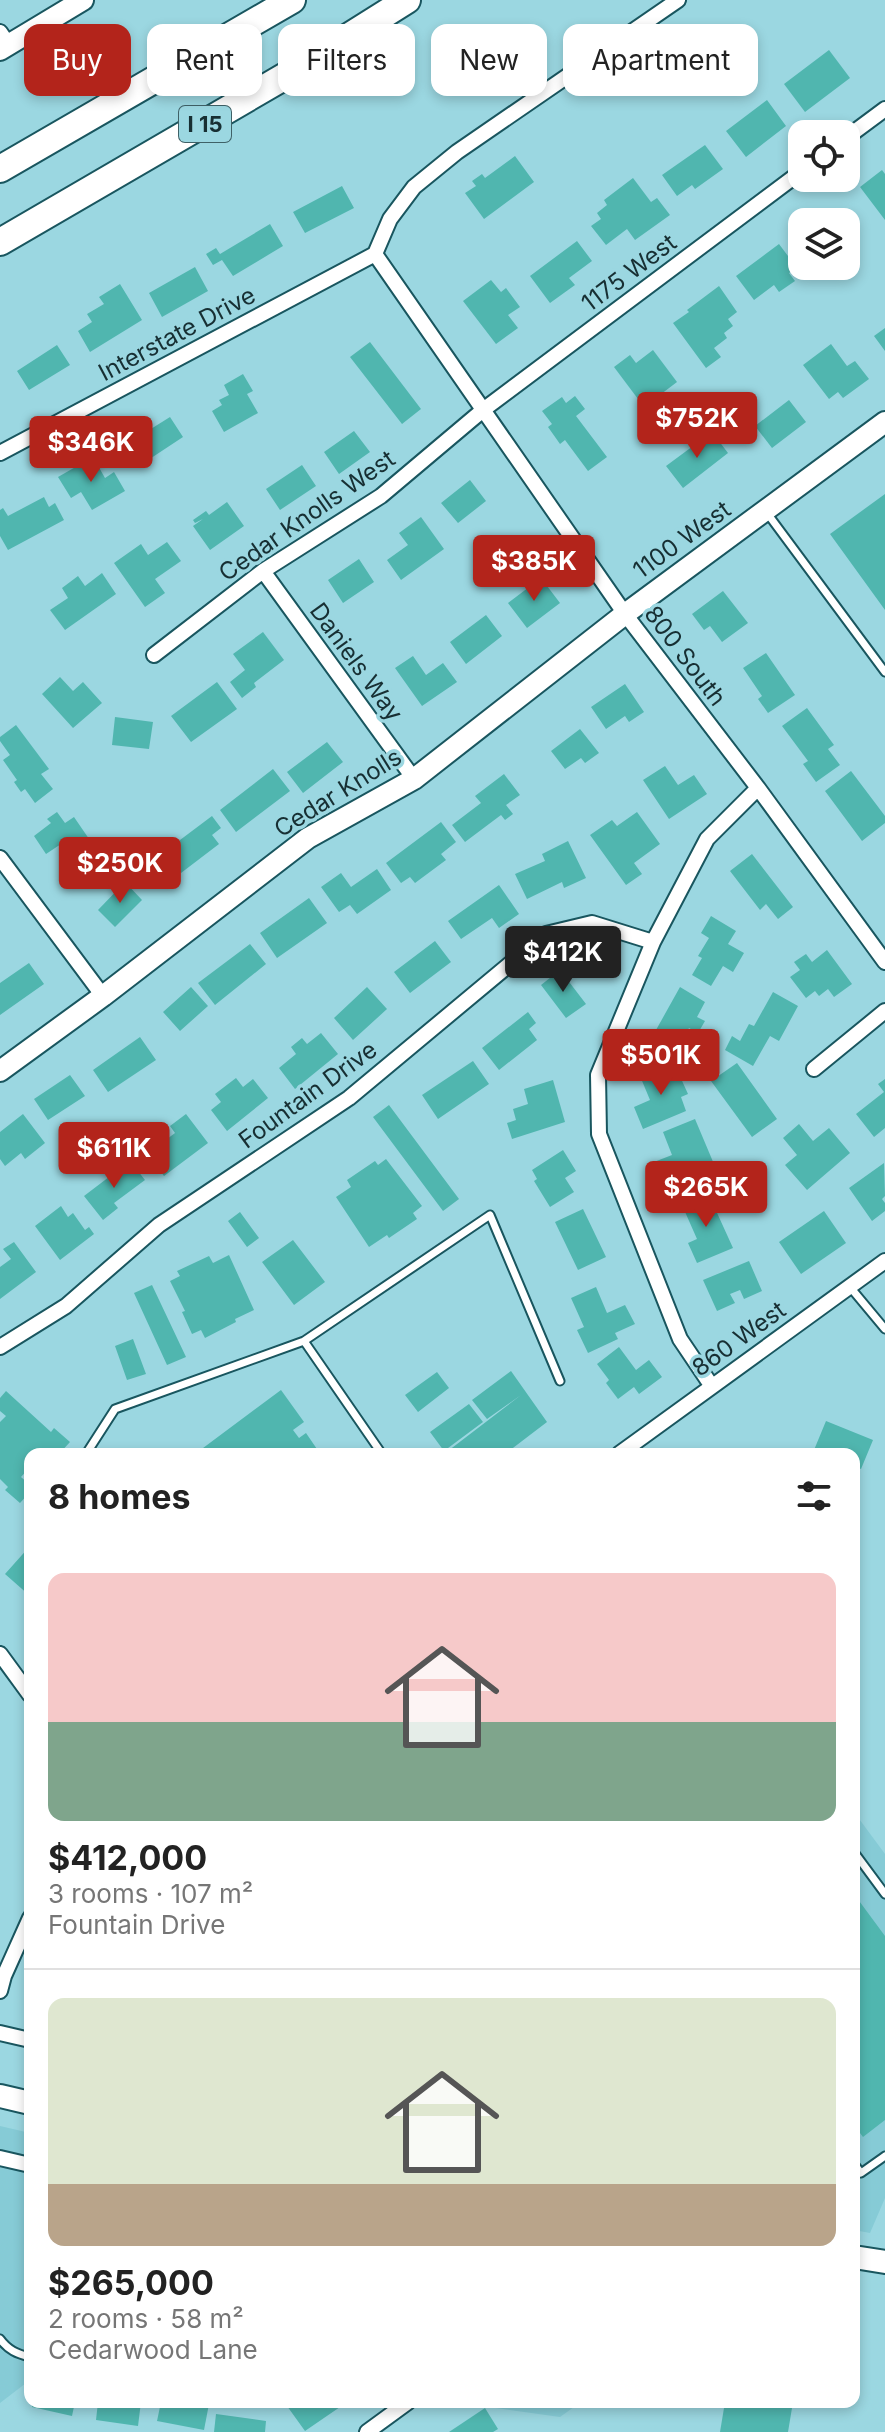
<!DOCTYPE html>
<meta charset="utf-8">
<style>
body{margin:0;font-family:Inter,sans-serif;background:#f6f6f6;color:#222;height:100vh;display:flex;flex-direction:column;font-size:30px;white-space:nowrap}
*{box-sizing:border-box;margin:0}
p{font-size:26px;color:#767676}
.icon{flex:none;width:44px;height:44px;fill:none;stroke:currentColor;stroke-width:2;stroke-linecap:round;stroke-linejoin:round}
.map{position:relative;flex:1;overflow:hidden}
.drawer{position:absolute;left:24px;top:1448px;width:836px;height:960px;display:flex;flex-direction:column;background:#fff;border-radius:16px;box-shadow:0 4px 12px #0003}
.drawer>*{flex:none}
.top-card{position:absolute;left:24px;top:24px;width:838px;height:72px;display:flex;gap:16px}
.buttons{position:absolute;left:788px;top:120px;display:grid;gap:16px}
.buttons a{display:grid;place-items:center;width:72px;height:72px;border-radius:16px;background:#fff;box-shadow:0 4px 12px #0003;font-size:40px}
.price{position:absolute;translate:-50% -68px;padding:0 18px;border-radius:8px;background:#b3241b;color:#fff;font-size:26px;line-height:52px;filter:drop-shadow(0 2px 4px #0008)}
.price::after{content:'';position:absolute;left:50%;top:48px;width:24px;height:18px;margin-left:-12px;background:inherit;clip-path:polygon(0 0,100% 0,50% 100%)}
.price.selected{background:#222;color:#fff}
ul{padding:0;list-style:none}
li{display:grid;align-content:center;gap:16px;height:424px;padding:0 24px}
li+li{border-top:2px solid #e0e0e0}
li span{display:grid;place-items:center;height:248px;border-radius:16px;color:#555}
li>.icon{margin-inline-start:auto}
span .icon{width:144px;height:144px;fill:#fffc;stroke-width:1}
li b{font-size:34px}
h2{display:flex;justify-content:space-between;align-items:center;height:96px;padding:0 24px;font-size:34px}
.pill{padding:0 28px;border-radius:16px;background:#fff;box-shadow:0 4px 12px #0003;font-size:28px;line-height:72px}
.pill.selected{background:#b3241b;color:#fff}
.map>svg:first-child{display:block}
.built{fill:#86cbd6}
.building{fill:#50b6af}
.lines{fill:none;stroke-linecap:round;stroke-linejoin:round}
.lane-casing{stroke:#19565f;stroke-width:11}
.street-casing{stroke:#19565f;stroke-width:18}
.secondary-casing{stroke:#19565f;stroke-width:24}
.primary-casing{stroke:#19565f;stroke-width:26}
.highway-casing{stroke:#19565f;stroke-width:30}
.lane{stroke:#fff;stroke-width:7}
.street{stroke:#fff;stroke-width:14}
.secondary{stroke:#fff;stroke-width:20}
.primary{stroke:#fff;stroke-width:22}
.highway{stroke:#fff;stroke-width:26}
.labels{text-anchor:middle;stroke-width:7;stroke-linejoin:round;paint-order:stroke}
.shield{fill:#9bd7e1;stroke:#3f6167;stroke-width:2}
.shield-label{font-size:22px;font-weight:bold;fill:#172f33}
.street-label{font-size:24px;fill:#172f33;stroke:#9bd7e1}
</style>
<div class="map">
<svg width="885" height="2432" viewBox="0 0 885 2432">
<rect width="100%" height="100%" fill="#9bd7e1"/>
<path class="built" d="M 854,1812 L 885,1854 L 885,2198 L 870,2233 L 854,2230 Z
M 0,2126 L 30,2133 L 30,2380 L 0,2403 Z
M 452,2402 L 581,2402 L 560,2417 Z"/>
<path class="building" d="M 829,50 L 850,78 L 805,112 L 784,84 Z
M 767,100 L 786,126 L 746,157 L 726,131 Z
M 705,145 L 723,169 L 695,189 L 692,185 L 677,196 L 662,175 Z
M 515,156 L 534,182 L 484,219 L 465,193 L 476,186 L 472,181 L 482,174 L 485,178 Z
M 882,170 L 885,174 L 885,220 L 860,187 Z
M 633,178 L 651,202 L 657,198 L 670,215 L 635,240 L 627,229 L 606,245 L 591,226 L 601,219 L 597,213 L 607,205 L 604,200 Z
M 342,186 L 354,208 L 305,233 L 293,212 Z
M 270,224 L 283,246 L 233,276 L 222,260 L 213,265 L 206,254 L 216,248 L 220,254 Z
M 577,241 L 592,261 L 569,278 L 575,285 L 550,303 L 530,276 Z
M 779,244 L 797,268 L 789,273 L 795,281 L 779,292 L 774,285 L 754,300 L 736,276 Z
M 195,267 L 208,291 L 162,317 L 149,293 Z
M 491,280 L 501,292 L 506,288 L 520,307 L 508,315 L 518,328 L 496,344 L 463,301 Z
M 120,284 L 142,320 L 90,352 L 78,331 L 92,322 L 87,314 L 104,304 L 99,297 Z
M 719,286 L 737,312 L 728,319 L 733,326 L 724,333 L 727,338 L 714,348 L 721,357 L 706,368 L 673,323 L 689,312 L 687,310 Z
M 885,328 L 885,351 L 874,336 Z
M 370,342 L 421,409 L 402,424 L 350,357 Z
M 831,344 L 847,366 L 855,361 L 869,379 L 843,398 L 838,392 L 829,399 L 803,365 Z
M 57,345 L 70,365 L 29,390 L 17,371 Z
M 653,350 L 677,382 L 644,407 L 614,367 L 630,355 L 636,363 Z
M 243,374 L 253,391 L 247,394 L 258,413 L 224,432 L 212,411 L 222,405 L 219,400 L 229,395 L 224,385 Z
M 575,396 L 585,409 L 576,416 L 607,457 L 588,471 L 565,440 L 560,444 L 548,427 L 552,424 L 542,411 L 562,397 L 566,403 Z
M 789,400 L 806,422 L 772,448 L 755,426 Z
M 170,417 L 183,437 L 136,468 L 122,447 Z
M 354,431 L 370,452 L 339,474 L 324,452 Z
M 712,432 L 728,453 L 683,488 L 666,466 Z
M 93,457 L 105,478 L 114,472 L 125,491 L 92,510 L 81,492 L 71,498 L 58,477 Z
M 302,465 L 316,486 L 280,510 L 266,489 Z
M 470,480 L 486,501 L 458,523 L 441,503 Z
M 885,494 L 885,610 L 830,534 Z
M 44,497 L 49,507 L 55,503 L 64,520 L 8,550 L 0,536 L 0,510 L 3,508 L 8,516 Z
M 227,502 L 244,526 L 210,550 L 193,526 L 203,519 L 195,523 L 193,520 L 206,511 L 209,515 Z
M 421,517 L 444,549 L 401,580 L 387,560 L 408,545 L 399,533 Z
M 167,542 L 181,561 L 155,579 L 165,593 L 145,607 L 114,563 L 141,544 L 148,555 Z
M 359,559 L 374,582 L 343,603 L 328,580 Z
M 102,573 L 116,594 L 65,630 L 50,610 L 68,598 L 62,588 L 78,576 L 85,586 Z
M 541,578 L 560,603 L 527,628 L 508,603 Z
M 723,591 L 748,623 L 722,642 L 710,626 L 704,630 L 692,614 Z
M 486,615 L 502,636 L 466,664 L 450,642 Z
M 263,632 L 284,660 L 254,683 L 256,687 L 242,698 L 230,682 L 245,670 L 233,654 Z
M 766,653 L 795,695 L 768,713 L 758,699 L 762,696 L 743,668 Z
M 413,656 L 426,675 L 443,663 L 457,682 L 422,706 L 395,668 Z
M 60,677 L 73,691 L 83,682 L 102,703 L 73,728 L 42,694 Z
M 217,682 L 237,709 L 191,742 L 171,716 Z
M 625,684 L 644,712 L 629,722 L 625,716 L 606,729 L 591,707 Z
M 807,708 L 834,745 L 828,749 L 840,765 L 816,782 L 803,764 L 808,761 L 782,726 Z
M 115,717 L 153,722 L 149,749 L 112,745 Z
M 16,725 L 49,769 L 41,774 L 53,789 L 35,803 L 25,789 L 21,792 L 14,782 L 17,780 L 3,760 L 10,755 L 0,741 L 0,737 Z
M 580,729 L 599,753 L 585,763 L 581,758 L 565,769 L 551,751 Z
M 327,742 L 343,762 L 303,793 L 287,772 Z
M 665,766 L 678,785 L 694,775 L 707,794 L 669,819 L 643,780 Z
M 273,769 L 290,791 L 236,832 L 220,810 Z
M 851,771 L 885,816 L 885,823 L 862,841 L 825,791 Z
M 504,774 L 520,795 L 506,805 L 513,814 L 505,820 L 501,815 L 465,842 L 452,825 L 481,803 L 475,796 Z
M 57,812 L 65,823 L 74,817 L 98,852 L 77,866 L 61,844 L 46,854 L 34,836 L 51,823 L 47,819 Z
M 637,812 L 660,844 L 634,863 L 642,874 L 626,885 L 590,835 L 612,820 L 617,826 Z
M 212,816 L 221,828 L 212,835 L 219,844 L 181,873 L 164,852 Z
M 441,822 L 456,842 L 441,854 L 446,860 L 415,883 L 410,877 L 401,883 L 386,863 Z
M 568,841 L 586,878 L 564,888 L 562,882 L 527,899 L 515,874 L 545,861 L 542,854 Z
M 752,854 L 793,907 L 778,919 L 766,904 L 760,910 L 730,871 Z
M 377,869 L 391,890 L 357,914 L 350,905 L 339,912 L 321,887 L 341,873 L 351,887 Z
M 125,882 L 142,900 L 115,927 L 98,910 Z
M 499,885 L 519,914 L 499,928 L 492,918 L 461,939 L 448,921 Z
M 309,898 L 327,923 L 277,958 L 260,933 Z
M 711,916 L 736,931 L 728,944 L 744,953 L 733,972 L 723,966 L 711,986 L 692,975 L 702,958 L 698,956 L 709,938 L 701,933 Z
M 435,941 L 451,962 L 410,993 L 394,972 Z
M 250,944 L 266,964 L 215,1005 L 198,983 Z
M 827,950 L 852,984 L 834,997 L 828,989 L 819,996 L 815,991 L 806,998 L 790,977 L 800,970 L 794,962 L 806,954 L 812,962 Z
M 29,963 L 44,984 L 0,1015 L 0,983 Z
M 560,970 L 586,1004 L 566,1018 L 541,985 Z
M 191,987 L 208,1006 L 180,1031 L 163,1012 Z
M 367,987 L 387,1009 L 353,1040 L 334,1018 Z
M 680,987 L 705,1002 L 697,1017 L 705,1021 L 698,1033 L 689,1028 L 675,1052 L 651,1039 Z
M 773,992 L 798,1006 L 779,1041 L 770,1036 L 753,1066 L 725,1050 L 732,1036 L 740,1041 L 749,1024 L 754,1026 Z
M 528,1012 L 536,1023 L 529,1029 L 537,1040 L 499,1070 L 482,1048 Z
M 321,1033 L 338,1054 L 295,1089 L 279,1068 L 296,1054 L 291,1047 L 302,1038 L 307,1044 Z
M 140,1037 L 156,1060 L 108,1092 L 93,1070 Z
M 473,1061 L 489,1084 L 438,1119 L 422,1095 Z
M 737,1063 L 777,1119 L 752,1137 L 711,1081 Z
M 668,1065 L 672,1075 L 678,1072 L 688,1094 L 681,1097 L 686,1111 L 643,1129 L 634,1107 L 650,1100 L 640,1076 Z
M 70,1075 L 85,1096 L 48,1120 L 34,1099 Z
M 236,1078 L 243,1087 L 253,1079 L 268,1098 L 227,1131 L 211,1110 L 221,1102 L 215,1094 Z
M 885,1079 L 885,1128 L 874,1137 L 856,1114 L 884,1092 L 878,1084 Z
M 553,1080 L 565,1122 L 512,1139 L 507,1123 L 516,1120 L 513,1109 L 528,1104 L 524,1089 Z
M 389,1105 L 459,1199 L 443,1211 L 373,1117 Z
M 23,1114 L 45,1143 L 25,1159 L 21,1153 L 5,1166 L 0,1159 L 0,1132 Z
M 186,1114 L 208,1143 L 164,1176 L 147,1154 L 175,1133 L 170,1126 Z
M 695,1119 L 719,1176 L 668,1196 L 654,1162 L 672,1155 L 663,1132 Z
M 799,1124 L 813,1141 L 829,1128 L 850,1153 L 807,1190 L 785,1165 L 797,1155 L 783,1138 Z
M 563,1150 L 576,1171 L 565,1178 L 574,1192 L 550,1207 L 534,1181 L 537,1179 L 532,1170 Z
M 386,1159 L 422,1206 L 413,1213 L 417,1219 L 389,1238 L 387,1235 L 369,1247 L 336,1197 L 351,1187 L 347,1180 L 375,1161 L 378,1165 Z
M 130,1161 L 145,1180 L 114,1203 L 118,1208 L 103,1220 L 84,1196 Z
M 884,1163 L 885,1196 L 882,1199 L 885,1203 L 885,1211 L 872,1221 L 849,1188 Z
M 708,1193 L 733,1248 L 697,1263 L 688,1243 L 697,1239 L 682,1205 Z
M 61,1206 L 68,1217 L 73,1213 L 85,1230 L 89,1227 L 94,1234 L 60,1260 L 35,1226 Z
M 583,1209 L 606,1257 L 578,1270 L 555,1222 Z
M 824,1211 L 846,1243 L 801,1274 L 779,1242 Z
M 240,1212 L 259,1238 L 247,1247 L 228,1221 Z
M 293,1240 L 325,1282 L 294,1305 L 262,1262 Z
M 14,1242 L 36,1272 L 0,1299 L 0,1267 L 11,1259 L 3,1249 Z
M 229,1255 L 254,1310 L 235,1319 L 236,1322 L 205,1338 L 201,1330 L 192,1334 L 182,1312 L 185,1311 L 170,1281 L 180,1276 L 177,1271 L 209,1256 L 213,1263 Z
M 749,1261 L 762,1291 L 744,1299 L 740,1290 L 730,1294 L 735,1303 L 717,1311 L 703,1280 Z
M 152,1285 L 186,1357 L 167,1365 L 134,1293 Z
M 596,1287 L 607,1313 L 625,1305 L 635,1324 L 615,1333 L 618,1339 L 588,1353 L 577,1330 L 584,1327 L 571,1298 Z
M 133,1339 L 146,1374 L 127,1380 L 115,1346 Z
M 619,1347 L 636,1370 L 649,1360 L 662,1377 L 639,1394 L 634,1387 L 618,1399 L 606,1383 L 609,1380 L 597,1364 Z
M 511,1371 L 547,1422 L 505,1454 L 444,1454 L 521,1395 L 487,1419 L 472,1400 Z
M 437,1372 L 449,1388 L 418,1412 L 405,1395 Z
M 281,1390 L 304,1422 L 293,1430 L 299,1438 L 306,1433 L 319,1452 L 274,1454 L 269,1448 L 261,1454 L 195,1454 Z
M 6,1391 L 51,1432 L 54,1428 L 70,1442 L 59,1454 L 52,1454 L 47,1449 L 42,1454 L 30,1454 L 30,1467 L 21,1477 L 30,1485 L 30,1492 L 20,1503 L 5,1490 L 8,1487 L 0,1479 L 0,1422 L 6,1416 L 0,1411 L 0,1398 Z
M 469,1404 L 483,1422 L 444,1451 L 430,1432 Z
M 826,1421 L 873,1440 L 861,1469 L 854,1466 L 854,1454 L 825,1454 L 814,1450 Z
M 30,1546 L 30,1596 L 5,1574 Z
M 854,1894 L 885,1936 L 885,2120 L 863,2137 L 854,2125 Z
M 33,2402 L 75,2402 L 72,2416 L 32,2407 Z
M 98,2402 L 141,2402 L 138,2426 L 96,2420 Z
M 161,2402 L 209,2404 L 204,2430 L 157,2421 Z
M 292,2402 L 337,2402 L 340,2407 L 305,2431 L 287,2406 Z
M 725,2402 L 793,2402 L 788,2432 L 720,2432 Z
M 485,2408 L 498,2429 L 493,2432 L 449,2432 Z
M 216,2414 L 266,2421 L 265,2432 L 214,2432 Z"/>
<g class="lines">
<defs>
<path id="lane" d="M 767,513 L 885,672
M 850,1287 L 885,1329
M 304,1341 L 382,1454
M 86,1454 L 115,1409 L 304,1341 L 490,1215 L 560,1381
M 854,1852 L 885,1894
M 854,2164 L 861,2173 L 885,2156
M 0,2339 C 8,2350 17,2354 30,2357"/>
<path id="street" d="M 0,32 L 9,45
M 846,138 L 885,109
M 375,254 L 625,614 L 758,788 L 885,962
M 375,254 L 390,219 L 414,187 L 457,152 L 678,0
M 0,453 L 375,254
M 263,571 L 414,779
M 154,655 L 263,571 L 381,496 L 483,410 L 802,171
M 0,858 L 103,996
M 814,1069 L 885,1011
M 0,1347 L 66,1306 L 159,1225 L 349,1098 L 546,934 L 592,923 L 653,942
M 711,1385 L 680,1339 L 599,1134 L 598,1075 L 653,942 L 707,839 L 758,788
M 619,1454 L 885,1261
M 0,1654 L 30,1695
M 0,1991 L 4,1976 L 30,1918
M 0,2033 L 30,2040
M 0,2158 L 30,2165
M 367,2432 L 408,2402"/>
<path id="secondary" d="M 0,50 L 83,0
M 0,1071 L 103,996 L 308,838 L 414,779 L 625,614 L 885,422"/>
<path id="primary" d="M 0,2096 L 30,2103
M 854,2257 L 885,2262"/>
<path id="highway" d="M 0,169 L 292,0
M 0,242 L 294,71 L 407,0"/>
</defs>
<use href="#lane" class="lane-casing"/>
<use href="#street" class="street-casing"/>
<use href="#secondary" class="secondary-casing"/>
<use href="#primary" class="primary-casing"/>
<use href="#highway" class="highway-casing"/>
<use href="#lane" class="lane"/>
<use href="#street" class="street"/>
<use href="#secondary" class="secondary"/>
<use href="#primary" class="primary"/>
<use href="#highway" class="highway"/>
</g>
<g class="labels">
<rect class="shield" x="179" y="106" width="52" height="36" rx="6"/>
<g class="shield-label">
<text x="205" y="132">I 15</text>
</g>
<g class="street-label">
<text transform="translate(629 273) rotate(-37)" y="8">1175 West</text>
<text transform="translate(177 334) rotate(-28)" y="8">Interstate Drive</text>
<text transform="translate(307 516) rotate(-35)" y="8">Cedar Knolls West</text>
<text transform="translate(682 540) rotate(-36)" y="8">1100 West</text>
<text transform="translate(685 656) rotate(53)" y="8">800 South</text>
<text transform="translate(356 662) rotate(54)" y="8">Daniels Way</text>
<text transform="translate(338 793) rotate(-32)" y="8">Cedar Knolls</text>
<text transform="translate(308 1095) rotate(-36)" y="8">Fountain Drive</text>
<text transform="translate(739 1339) rotate(-36)" y="8">860 West</text>
</g>
</g>
</svg>
<div class="buttons">
<a><svg class="icon" aria-label="locate" viewBox="0 0 24 24"><circle cx="12" cy="12" r="6"/><path d="M12 2v4M12 18v4M2 12h4M18 12h4"/></svg></a>
<a><svg class="icon" aria-label="layers" viewBox="0 0 24 24"><path d="M12 4l9 5-9 5-9-5zM3 14l9 5 9-5"/></svg></a>
</div>
<b class="price" style="left:697px;top:460px">$752K</b>
<b class="price" style="left:91px;top:484px">$346K</b>
<b class="price" style="left:534px;top:603px">$385K</b>
<b class="price" style="left:120px;top:905px">$250K</b>
<b class="price selected" style="left:563px;top:994px">$412K</b>
<b class="price" style="left:661px;top:1097px">$501K</b>
<b class="price" style="left:114px;top:1190px">$611K</b>
<b class="price" style="left:706px;top:1229px">$265K</b>
<div class="top-card">
<a class="pill selected">Buy</a>
<a class="pill">Rent</a>
<a class="pill">Filters</a>
<a class="pill">New</a>
<a class="pill">Apartment</a>
</div>
<section class="drawer">
<h2>8 homes<svg class="icon" aria-label="filters" viewBox="0 0 24 24"><path d="M4 7h16M4 17h16"/><circle cx="9" cy="7" r="2"/><circle cx="15" cy="17" r="2"/></svg></h2>
<ul>
<li><span style="background:linear-gradient(#f6c9c9 60%,#7fa58c 0)"><svg class="icon" aria-label="home" viewBox="0 0 24 24"><path d="M3 11l9-7 9 7M6 9v11h12V9"/></svg></span><div><b>$412,000</b><p>3 rooms · 107 m²</p><p>Fountain Drive</p></div></li>
<li><span style="background:linear-gradient(#dfe7d0 75%,#b9a48a 0)"><svg class="icon" aria-label="home" viewBox="0 0 24 24"><path d="M3 11l9-7 9 7M6 9v11h12V9"/></svg></span><div><b>$265,000</b><p>2 rooms · 58 m²</p><p>Cedarwood Lane</p></div></li>
</ul>
</section>
</div>
